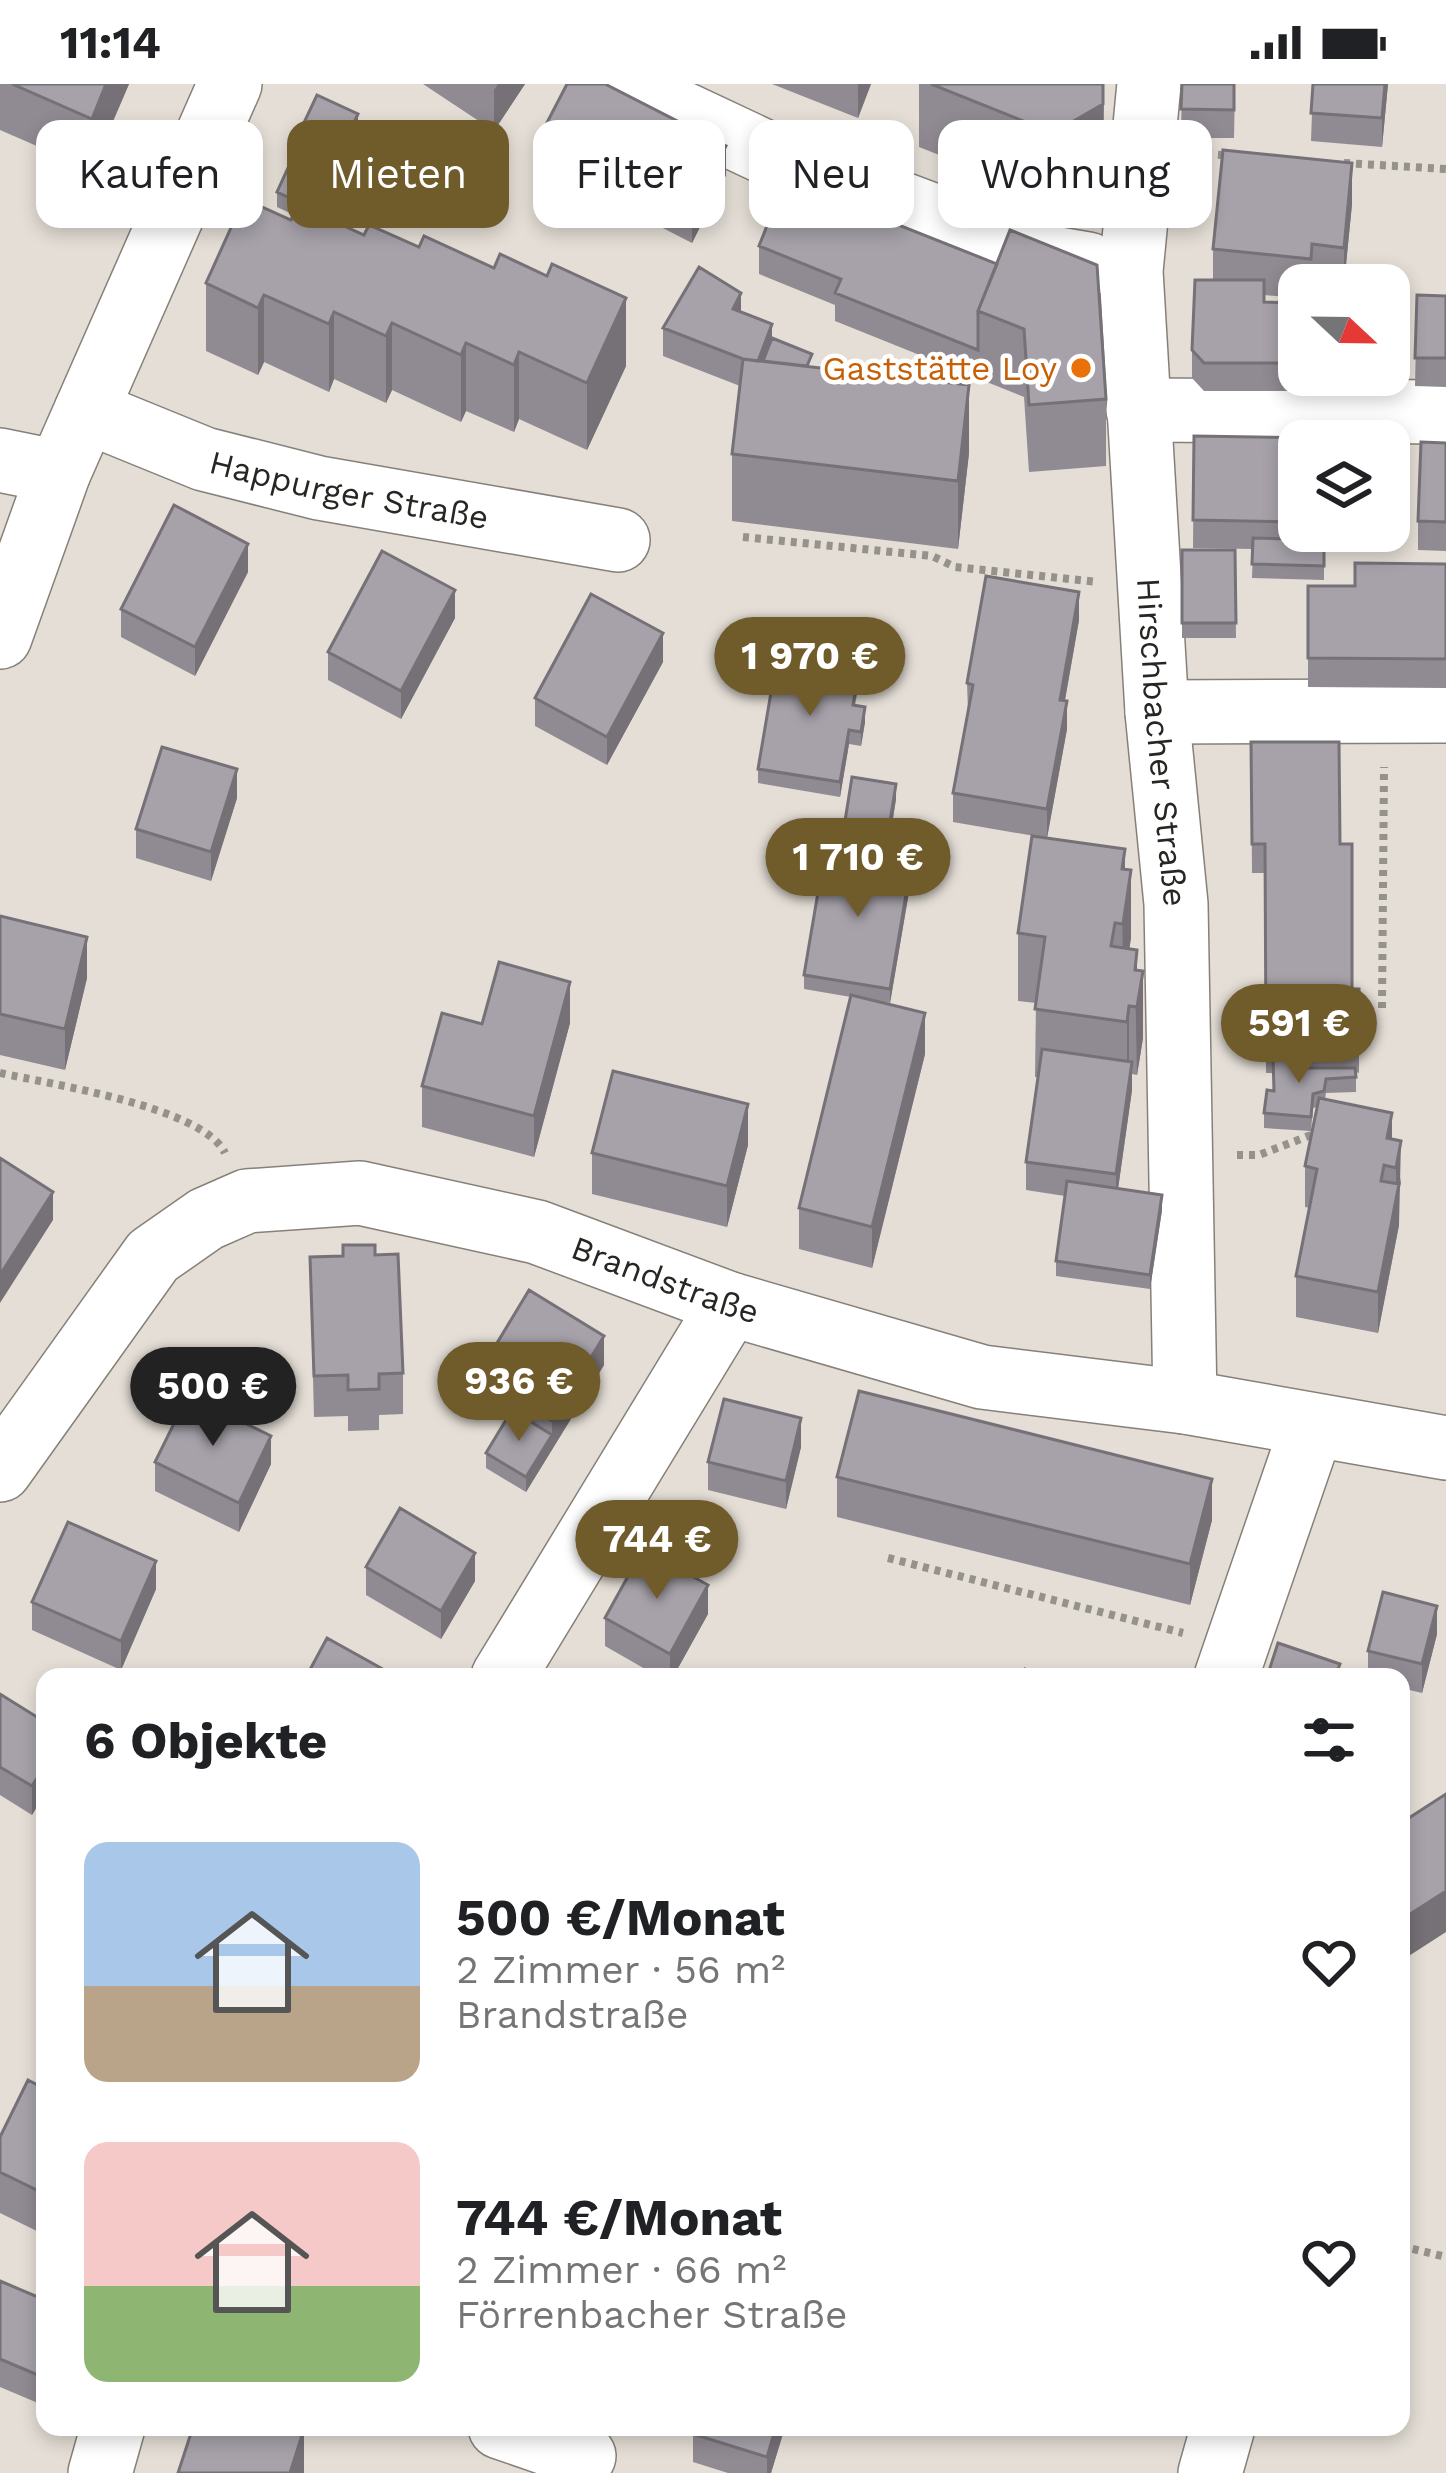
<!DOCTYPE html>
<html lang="de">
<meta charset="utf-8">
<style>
body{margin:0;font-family:"Work Sans",sans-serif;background:#f2f2f2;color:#202124;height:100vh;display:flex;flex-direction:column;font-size:45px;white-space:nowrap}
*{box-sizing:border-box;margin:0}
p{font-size:39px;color:#757577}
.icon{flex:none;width:66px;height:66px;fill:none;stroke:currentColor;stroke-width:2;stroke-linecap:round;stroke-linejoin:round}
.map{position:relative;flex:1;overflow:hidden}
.details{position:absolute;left:36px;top:1584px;width:1374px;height:768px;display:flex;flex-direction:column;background:#fff;border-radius:24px;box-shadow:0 6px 18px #0003}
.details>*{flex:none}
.guide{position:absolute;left:36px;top:36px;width:1374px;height:108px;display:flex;gap:24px}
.needle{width:78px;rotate:112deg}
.controls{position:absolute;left:1278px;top:180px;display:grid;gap:24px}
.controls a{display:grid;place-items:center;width:132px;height:132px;border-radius:24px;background:#fff;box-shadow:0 6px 18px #0003;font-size:60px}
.price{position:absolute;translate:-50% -102px;padding:0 27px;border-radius:42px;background:#705b2a;color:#fff;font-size:39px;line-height:78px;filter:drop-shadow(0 3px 6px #0008)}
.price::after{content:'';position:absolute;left:50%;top:72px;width:36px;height:27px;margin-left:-18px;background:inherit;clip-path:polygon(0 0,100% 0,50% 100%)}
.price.selected{background:#222;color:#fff}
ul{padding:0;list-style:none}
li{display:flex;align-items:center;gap:36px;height:300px;padding:0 48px}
li span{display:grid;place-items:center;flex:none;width:336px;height:240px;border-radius:24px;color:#555}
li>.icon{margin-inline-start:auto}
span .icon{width:144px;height:144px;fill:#fffc;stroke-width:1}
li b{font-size:51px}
h2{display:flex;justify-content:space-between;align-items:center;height:144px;padding:0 48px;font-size:51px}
.chip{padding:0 42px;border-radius:24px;background:#fff;box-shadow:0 6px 18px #0003;font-size:42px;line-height:108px}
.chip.selected{background:#705b2a;color:#fff}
.status{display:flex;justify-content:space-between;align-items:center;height:84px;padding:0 60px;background:#fff;direction:ltr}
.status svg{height:33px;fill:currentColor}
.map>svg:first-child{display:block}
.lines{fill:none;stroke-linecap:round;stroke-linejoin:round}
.minor-casing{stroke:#868079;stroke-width:66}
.path{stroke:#95918b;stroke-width:8;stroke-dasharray:6 6;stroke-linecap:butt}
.minor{stroke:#fff;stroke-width:63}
.wall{fill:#908b92}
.shaded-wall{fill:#757177}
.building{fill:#a7a2aa;stroke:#757177;stroke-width:3}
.food-dot{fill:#e8710a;stroke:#fff;stroke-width:4.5}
.labels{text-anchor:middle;stroke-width:9;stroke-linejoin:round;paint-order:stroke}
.food-label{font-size:33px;fill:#c56008;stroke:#fff;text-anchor:end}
.street-label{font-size:33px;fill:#282623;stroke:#fff}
</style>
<div class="status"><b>11:14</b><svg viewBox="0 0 49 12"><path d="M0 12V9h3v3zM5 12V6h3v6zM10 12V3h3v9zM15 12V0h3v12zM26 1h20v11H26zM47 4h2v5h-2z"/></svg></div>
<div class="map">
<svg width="1446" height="2389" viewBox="0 0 1446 2389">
<rect width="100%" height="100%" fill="#e4ded6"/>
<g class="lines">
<defs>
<g id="minor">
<path d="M 620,0 L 769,70 L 1041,172 L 1088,180"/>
<path id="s1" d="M 1149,0 L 1131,187 L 1157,628 L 1176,820 L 1185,1318"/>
<path d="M 1138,326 L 1446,328"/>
<path id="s2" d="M 86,327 L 204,375 L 319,404 L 618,456"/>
<path d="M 0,376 L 59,388"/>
<path d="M 0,553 L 59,388 L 230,0"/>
<path d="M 1157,628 L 1446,627"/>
<path id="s3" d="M 0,1386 L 153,1172 L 206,1135 L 247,1117 L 360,1109 L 537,1148 L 730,1220 L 982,1293 L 1185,1318 L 1446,1364"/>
<path d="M 503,1593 L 730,1220"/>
<path d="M 1226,1593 L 1312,1343"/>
<path d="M 500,2343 L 584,2372"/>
<path d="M 100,2389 L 113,2343"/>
<path d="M 1210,2389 L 1223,2343"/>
</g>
</defs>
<use href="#minor" class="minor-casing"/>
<path class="path" d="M 1194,69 L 1233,72
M 1344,79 L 1446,85
M 743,453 L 932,472 L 955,483 L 1098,498
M 1382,924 L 1384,683
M 0,989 C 50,1000 203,1023 225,1069
M 1237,1071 L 1259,1071 L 1319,1048
M 888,1474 L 1183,1549
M 1401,2162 L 1446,2173"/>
<use href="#minor" class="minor"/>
</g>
<path class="wall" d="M 0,0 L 129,0 L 92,86 L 0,46 Z
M 423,0 L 525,0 L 494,47 Z
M 772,0 L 871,0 L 858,34 Z
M 919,0 L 1104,0 L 1103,87 L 1053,116 L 919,63 Z
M 1182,0 L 1235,0 L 1234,54 L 1181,54 Z
M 1313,0 L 1388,0 L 1382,63 L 1311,57 Z
M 358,44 L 318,130 L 626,282 L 587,366 L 519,335 L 514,348 L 466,327 L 461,338 L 392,306 L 386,319 L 334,295 L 329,308 L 264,278 L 258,291 L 206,267 L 206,199 L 291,136 L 294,131 L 277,123 L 277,108 L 300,57 L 300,47 Z
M 540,52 L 726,91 L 692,159 L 540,81 Z
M 1352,120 L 1344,201 L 1299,201 L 1299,214 L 1264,211 L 1264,218 L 1299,219 L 1301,307 L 1204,307 L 1192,294 L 1192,266 L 1213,196 L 1213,165 Z
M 759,162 L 997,180 L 1106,315 L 1106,382 L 1029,388 L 1024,313 L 835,237 L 835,221 L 759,190 Z
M 1417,211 L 1446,212 L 1446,303 L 1415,302 Z
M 741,228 L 772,254 L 812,283 L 969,369 L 958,465 L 732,437 L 732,370 L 740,302 L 663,272 L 663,244 Z
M 1194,352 L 1299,357 L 1299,447 L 1317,447 L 1317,455 L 1324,456 L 1324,496 L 1252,494 L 1253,465 L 1193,464 Z
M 1446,359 L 1446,467 L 1418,466 L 1418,437 Z
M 1182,466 L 1235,466 L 1236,554 L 1182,554 Z
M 1446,480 L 1446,604 L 1308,603 L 1308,502 L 1355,502 Z
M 248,488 L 195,592 L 121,553 L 121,525 Z
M 455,534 L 401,635 L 328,596 L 328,568 Z
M 1079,536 L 1065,616 L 1067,645 L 1047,754 L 1125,786 L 1131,854 L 1129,864 L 1137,886 L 1143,954 L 1137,991 L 1132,990 L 1132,1006 L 1118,1105 L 1162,1126 L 1150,1205 L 1056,1192 L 1056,1177 L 1065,1112 L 1026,1106 L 1026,1078 L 1038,993 L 1035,993 L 1036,919 L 1018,917 L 1018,849 L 1046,754 L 953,738 L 953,709 L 968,628 L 967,599 Z
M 663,578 L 607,681 L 535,642 L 535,614 Z
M 859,601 L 855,621 L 865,638 L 861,662 L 849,660 L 840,713 L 758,699 L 758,685 Z
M 1251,658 L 1340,760 L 1352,905 L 1359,905 L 1359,989 L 1356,988 L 1356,1008 L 1326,1009 L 1325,1016 L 1392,1055 L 1401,1098 L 1399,1109 L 1399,1141 L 1378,1249 L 1296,1233 L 1296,1192 L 1310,1124 L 1305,1123 L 1305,1082 L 1317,1023 L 1313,1024 L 1311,1047 L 1264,1044 L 1264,1029 L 1273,1007 L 1273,989 L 1266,989 L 1265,789 L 1252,789 Z
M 237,714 L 211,797 L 136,774 L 136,745 Z
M 896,715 L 889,759 L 845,752 L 845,737 Z
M 911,796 L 890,919 L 875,917 L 925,970 L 872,1184 L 799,1165 L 799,1124 L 851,913 L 804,905 L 804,891 Z
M 0,832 L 87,894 L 65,986 L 0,971 Z
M 570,939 L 534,1073 L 422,1043 L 422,1002 L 482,940 Z
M 748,1061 L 727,1143 L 592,1110 L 592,1069 Z
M 375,1171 L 403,1289 L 403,1330 L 379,1331 L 379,1346 L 348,1347 L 348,1332 L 314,1333 L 310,1173 Z
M 488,1274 L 604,1281 L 526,1408 L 486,1384 L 486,1369 L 512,1326 L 512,1317 L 488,1302 Z
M 801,1363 L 786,1425 L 708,1406 L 708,1378 Z
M 155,1378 L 271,1380 L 239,1448 L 155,1407 Z
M 837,1393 L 1212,1436 L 1190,1521 L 837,1433 Z
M 366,1483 L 475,1497 L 441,1555 L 366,1511 Z
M 156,1505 L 121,1586 L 32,1546 L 32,1518 Z
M 708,1530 L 673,1593 L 659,1593 L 605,1562 L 605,1534 Z
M 1437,1550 L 1422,1609 L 1401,1604 L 1401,1593 L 1368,1593 L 1368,1567 Z
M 0,1610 L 45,1638 L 32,1731 L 0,1711 Z
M 45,2005 L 45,2151 L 0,2129 L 0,2053 Z
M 0,2197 L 45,2216 L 45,2322 L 0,2303 Z
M 695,2343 L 785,2343 L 771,2389 L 728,2389 L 693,2378 L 693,2350 Z"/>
<path class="shaded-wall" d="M 106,0 L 129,0 L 92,86 L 92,35 Z
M 498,0 L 525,0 L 494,47 L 494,6 Z
M 858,0 L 871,0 L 858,34 Z
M 1104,0 L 1103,87 L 1053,116 L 1053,49 Z
M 1385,0 L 1388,0 L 1382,63 L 1382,34 Z
M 358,30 L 358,44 L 314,140 L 314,125 Z
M 726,62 L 726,91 L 692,159 L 692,130 Z
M 1352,79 L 1352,120 L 1344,201 L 1344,164 Z
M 741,209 L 741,238 L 733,225 Z
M 264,211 L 264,278 L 258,291 L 258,224 Z
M 626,214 L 626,282 L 587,366 L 587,299 Z
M 334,228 L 334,295 L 329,308 L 329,240 Z
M 392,239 L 392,306 L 386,319 L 386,252 Z
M 772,240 L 772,269 L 757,294 L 757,280 Z
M 466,259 L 466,327 L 461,338 L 461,271 Z
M 519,268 L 519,335 L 514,348 L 514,281 Z
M 969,301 L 969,369 L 958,465 L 958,397 Z
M 248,460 L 248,488 L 195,592 L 195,563 Z
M 455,506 L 455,534 L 401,635 L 401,607 Z
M 1079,508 L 1079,536 L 1060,644 L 1060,616 Z
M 663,549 L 663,578 L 607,681 L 607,653 Z
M 1067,617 L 1067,645 L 1047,754 L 1047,725 Z
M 865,623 L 865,638 L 861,662 L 861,648 Z
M 849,646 L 849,660 L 840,713 L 840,698 Z
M 237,685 L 237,714 L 211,797 L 211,768 Z
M 896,700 L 896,715 L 889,759 L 889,744 Z
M 1125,765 L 1125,825 L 1131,786 L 1131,854 L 1123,907 L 1122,785 Z
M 911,781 L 911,796 L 890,919 L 890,905 Z
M 87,853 L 87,894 L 65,986 L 65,945 Z
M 1137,866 L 1137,919 L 1143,887 L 1143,954 L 1137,991 L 1135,886 Z
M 570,898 L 570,939 L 534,1073 L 534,1032 Z
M 1129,922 L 1129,989 L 1127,1006 L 1127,938 Z
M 925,929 L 925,970 L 872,1184 L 872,1143 Z
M 1132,978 L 1132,1006 L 1116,1119 L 1116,1090 Z
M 748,1020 L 748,1061 L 727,1143 L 727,1102 Z
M 1392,1029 L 1392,1070 L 1387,1054 Z
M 1401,1057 L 1399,1141 L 1378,1249 L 1378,1208 L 1396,1117 L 1396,1084 Z
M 53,1108 L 53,1136 L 0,1219 L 0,1191 Z
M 1162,1111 L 1162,1126 L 1150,1205 L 1150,1191 Z
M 604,1252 L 604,1281 L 526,1408 L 526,1393 L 552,1351 L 552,1337 Z
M 801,1334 L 801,1363 L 786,1425 L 786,1397 Z
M 271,1352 L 271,1380 L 239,1448 L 239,1419 Z
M 1212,1395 L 1212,1436 L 1190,1521 L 1190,1480 Z
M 475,1469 L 475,1497 L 441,1555 L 441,1527 Z
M 156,1477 L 156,1505 L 121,1586 L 121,1557 Z
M 708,1501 L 708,1530 L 673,1593 L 670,1593 L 670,1570 Z
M 1437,1522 L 1437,1550 L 1422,1609 L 1422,1580 Z
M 45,1682 L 45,1710 L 32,1731 L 32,1702 Z
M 1446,1807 L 1446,1848 L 1401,1877 L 1401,1836 Z
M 776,2343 L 785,2343 L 771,2389 L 767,2389 L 767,2373 Z
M 304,2345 L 304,2389 L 290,2389 Z"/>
<path class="building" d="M 12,0 L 106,0 L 92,35 Z
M 567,0 L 605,0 L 726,62 L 692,130 L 540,52 Z
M 931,0 L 1103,0 L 1103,20 L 1053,49 Z
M 1182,0 L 1234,0 L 1234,26 L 1181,25 Z
M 1313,0 L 1385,0 L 1382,34 L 1311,29 Z
M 317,11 L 358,30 L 314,125 L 277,108 L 304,49 L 300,47 Z
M 1223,66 L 1352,79 L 1344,164 L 1312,160 L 1311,175 L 1213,165 Z
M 785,96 L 997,180 L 978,227 L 978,266 L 835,209 L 841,195 L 759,162 Z
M 244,115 L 291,136 L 298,121 L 364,151 L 369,141 L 419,163 L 424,152 L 494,184 L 500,170 L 547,192 L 552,180 L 626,214 L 587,299 L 519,268 L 514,281 L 466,259 L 461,271 L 392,239 L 386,252 L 334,228 L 329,240 L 264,211 L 258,224 L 206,199 Z
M 1010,146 L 1097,181 L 1106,315 L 1029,321 L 1024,245 L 978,227 Z
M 699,183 L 741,209 L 733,225 L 772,240 L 758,277 L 743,275 L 663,244 Z
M 1195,196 L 1264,196 L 1264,218 L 1299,219 L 1299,279 L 1204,279 L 1192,266 Z
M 1417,211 L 1446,212 L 1446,274 L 1415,274 Z
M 772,254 L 812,270 L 807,282 L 763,277 Z
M 743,275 L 969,301 L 958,397 L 732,370 Z
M 1194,352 L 1318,354 L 1318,357 L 1299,357 L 1299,438 L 1193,436 Z
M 1421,358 L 1446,359 L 1446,438 L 1418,437 Z
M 174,421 L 248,460 L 195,563 L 121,525 Z
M 1253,454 L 1324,456 L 1324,482 L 1252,480 Z
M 1182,466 L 1235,466 L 1236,539 L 1182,539 Z
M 382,467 L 455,506 L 401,607 L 328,568 Z
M 1355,479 L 1446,480 L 1446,575 L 1308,574 L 1308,502 L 1355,502 Z
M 986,492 L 1079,508 L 1060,616 L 1067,617 L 1047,725 L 953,709 L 973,601 L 967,599 Z
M 591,510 L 663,549 L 607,653 L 535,614 Z
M 777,573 L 859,586 L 853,621 L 865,623 L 861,648 L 849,646 L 840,698 L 758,685 Z
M 1251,658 L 1339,658 L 1340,760 L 1352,760 L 1352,905 L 1359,905 L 1359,960 L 1355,960 L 1355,970 L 1302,970 L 1301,960 L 1266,961 L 1265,760 L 1252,760 Z
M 162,663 L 237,685 L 211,768 L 136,745 Z
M 852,693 L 896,700 L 889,744 L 845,737 Z
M 1032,752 L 1125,765 L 1122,785 L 1131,786 L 1123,840 L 1115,839 L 1111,862 L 1137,866 L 1135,886 L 1143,887 L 1137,923 L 1129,922 L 1127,938 L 1035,925 L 1045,853 L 1018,849 Z
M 825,767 L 911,781 L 890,905 L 804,891 Z
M 0,832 L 87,853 L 65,945 L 0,930 Z
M 499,878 L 570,898 L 534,1032 L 422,1002 L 442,929 L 482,940 Z
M 851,911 L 925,929 L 872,1143 L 799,1124 Z
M 1042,965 L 1132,978 L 1116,1090 L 1026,1078 Z
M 1273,974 L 1301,974 L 1302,984 L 1355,984 L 1356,993 L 1326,995 L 1324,1007 L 1313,1010 L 1311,1033 L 1264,1029 L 1267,1006 L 1274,1007 Z
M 613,987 L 748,1020 L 727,1102 L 592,1069 Z
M 1319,1014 L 1392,1029 L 1387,1054 L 1401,1057 L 1396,1084 L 1384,1081 L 1381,1097 L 1399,1100 L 1378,1208 L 1296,1192 L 1317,1085 L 1305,1082 Z
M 0,1074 L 53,1108 L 0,1191 Z
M 1067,1097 L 1162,1111 L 1150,1191 L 1056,1177 Z
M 343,1161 L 375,1161 L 375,1171 L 398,1170 L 403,1289 L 379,1290 L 379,1305 L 348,1306 L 348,1291 L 314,1292 L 310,1173 L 343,1172 Z
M 529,1206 L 604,1252 L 552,1337 L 512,1312 L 523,1295 L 488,1274 Z
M 859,1307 L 1212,1395 L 1190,1480 L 837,1393 Z
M 188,1311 L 271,1352 L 239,1419 L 155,1378 Z
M 724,1315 L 801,1334 L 786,1397 L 708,1378 Z
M 512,1326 L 552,1351 L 526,1393 L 486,1369 Z
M 400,1424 L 475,1469 L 441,1527 L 366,1483 Z
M 68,1438 L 156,1477 L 121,1557 L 32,1518 Z
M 643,1465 L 708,1501 L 670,1570 L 605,1534 Z
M 1383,1508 L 1437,1522 L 1422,1580 L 1368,1567 Z
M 327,1554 L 397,1593 L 306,1593 Z
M 1278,1559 L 1340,1580 L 1335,1593 L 1267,1593 Z
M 1025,1585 L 1043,1593 L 1022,1593 Z
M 0,1610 L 45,1638 L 45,1682 L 32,1702 L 0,1683 Z
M 1446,1710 L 1446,1807 L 1401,1836 L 1401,1739 Z
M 28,1996 L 45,2005 L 45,2110 L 0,2088 L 0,2053 Z
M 0,2197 L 45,2216 L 45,2294 L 0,2275 Z
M 193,2343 L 298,2343 L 304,2345 L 290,2389 L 178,2389 Z
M 695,2343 L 776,2343 L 767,2373 L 693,2350 Z"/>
<circle class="food-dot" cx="1081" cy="284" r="12"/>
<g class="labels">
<g class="food-label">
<text x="1057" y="296">Gaststätte Loy</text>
</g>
<g class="street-label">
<text dy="12" stroke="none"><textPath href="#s2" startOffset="276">Happurger Straße</textPath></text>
<text dy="12" stroke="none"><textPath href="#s1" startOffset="660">Hirschbacher Straße</textPath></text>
<text dy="12" stroke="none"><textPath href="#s3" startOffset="804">Brandstraße</textPath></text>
</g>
</g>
</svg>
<div class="controls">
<a><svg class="needle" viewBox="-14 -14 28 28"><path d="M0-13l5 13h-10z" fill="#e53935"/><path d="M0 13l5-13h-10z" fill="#757577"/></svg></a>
<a><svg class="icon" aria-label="layers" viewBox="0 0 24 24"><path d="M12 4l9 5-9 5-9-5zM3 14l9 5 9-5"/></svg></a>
</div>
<b class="price" style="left:810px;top:635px">1 970 €</b>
<b class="price" style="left:858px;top:836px">1 710 €</b>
<b class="price" style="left:1299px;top:1002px">591 €</b>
<b class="price" style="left:519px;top:1360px">936 €</b>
<b class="price selected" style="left:213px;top:1365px">500 €</b>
<b class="price" style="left:657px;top:1518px">744 €</b>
<div class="guide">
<a class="chip">Kaufen</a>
<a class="chip selected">Mieten</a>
<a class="chip">Filter</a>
<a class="chip">Neu</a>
<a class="chip">Wohnung</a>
</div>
<section class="details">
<h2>6 Objekte<svg class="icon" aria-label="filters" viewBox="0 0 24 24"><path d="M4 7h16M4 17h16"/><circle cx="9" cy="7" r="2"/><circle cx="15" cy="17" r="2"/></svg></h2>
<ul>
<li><span style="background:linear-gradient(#a9c7e8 60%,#b9a48a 0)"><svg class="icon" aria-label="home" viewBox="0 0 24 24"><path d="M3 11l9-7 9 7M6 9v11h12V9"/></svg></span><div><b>500 €/Monat</b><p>2 Zimmer · 56 m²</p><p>Brandstraße</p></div><svg class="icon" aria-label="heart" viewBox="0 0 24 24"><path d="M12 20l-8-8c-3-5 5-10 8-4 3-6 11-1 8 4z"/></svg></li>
<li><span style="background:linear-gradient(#f6c9c9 60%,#8fb573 0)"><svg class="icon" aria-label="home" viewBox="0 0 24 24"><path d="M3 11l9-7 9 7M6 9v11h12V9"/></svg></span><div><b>744 €/Monat</b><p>2 Zimmer · 66 m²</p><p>Förrenbacher Straße</p></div><svg class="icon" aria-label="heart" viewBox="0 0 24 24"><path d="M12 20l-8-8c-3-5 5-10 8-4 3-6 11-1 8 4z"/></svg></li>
</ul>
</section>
</div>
